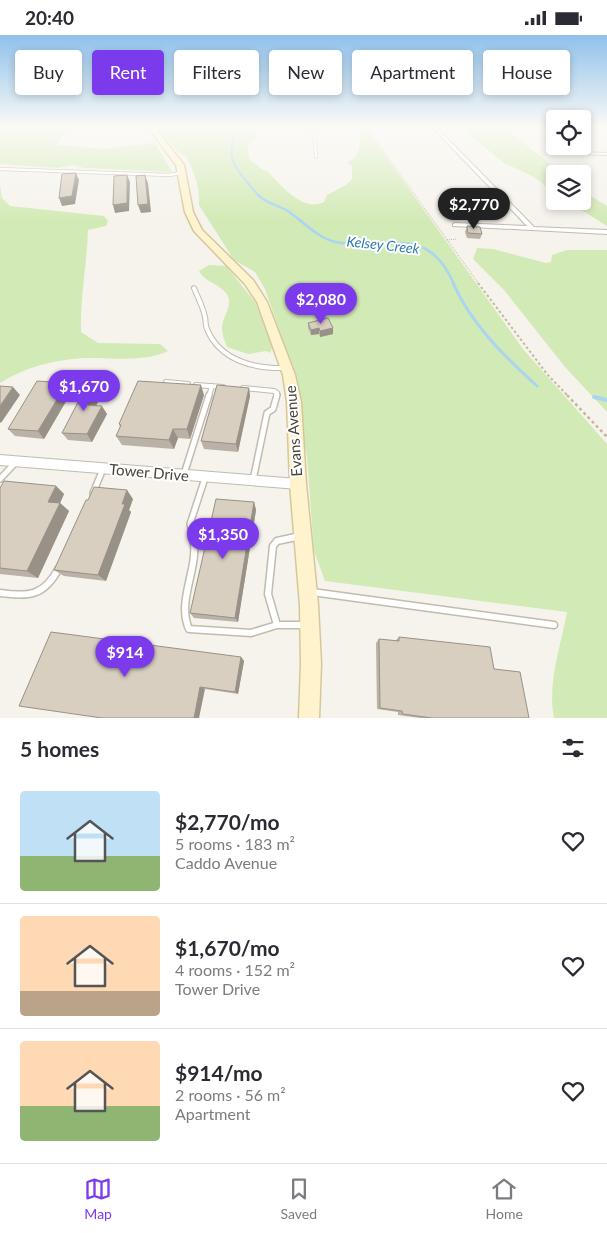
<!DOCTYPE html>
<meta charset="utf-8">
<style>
body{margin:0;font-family:Lato,sans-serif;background:#f2f2f3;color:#2b2b33;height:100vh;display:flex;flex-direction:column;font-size:19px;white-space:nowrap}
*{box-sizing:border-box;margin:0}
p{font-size:16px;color:#7c7c81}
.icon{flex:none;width:28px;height:28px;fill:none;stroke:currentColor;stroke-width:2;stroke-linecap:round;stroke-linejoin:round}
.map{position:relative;height:683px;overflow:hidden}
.sheet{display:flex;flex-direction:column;background:#fff;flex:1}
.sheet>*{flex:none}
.guide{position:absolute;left:15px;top:15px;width:578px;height:45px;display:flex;gap:10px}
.fabs{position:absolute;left:546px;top:75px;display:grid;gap:10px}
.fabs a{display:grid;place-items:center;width:45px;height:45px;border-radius:5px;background:#fff;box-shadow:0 2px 8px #0003;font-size:25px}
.price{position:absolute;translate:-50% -42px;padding:0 11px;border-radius:18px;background:#7c3aed;color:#fff;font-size:16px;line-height:32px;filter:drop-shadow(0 1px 2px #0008)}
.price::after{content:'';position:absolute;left:50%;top:30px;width:15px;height:11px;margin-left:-8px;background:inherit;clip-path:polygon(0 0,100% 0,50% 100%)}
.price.on{background:#222;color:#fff}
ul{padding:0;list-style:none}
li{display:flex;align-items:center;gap:15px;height:125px;padding:0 20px}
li+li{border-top:1px solid #e1e1e2}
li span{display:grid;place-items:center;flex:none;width:140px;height:100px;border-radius:5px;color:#555}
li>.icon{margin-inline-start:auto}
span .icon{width:60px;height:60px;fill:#fffc;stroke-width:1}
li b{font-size:21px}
h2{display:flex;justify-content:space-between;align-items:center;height:60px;padding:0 20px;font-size:21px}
.tag{padding:0 18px;border-radius:5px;background:#fff;box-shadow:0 2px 8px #0003;font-size:18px;line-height:45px}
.tag.on{background:#7c3aed;color:#fff}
.status{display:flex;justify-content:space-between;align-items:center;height:35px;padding:0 25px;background:#fff;direction:ltr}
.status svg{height:14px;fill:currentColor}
.tabs{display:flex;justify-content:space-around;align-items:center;height:70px;border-top:1px solid #e1e1e2;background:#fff;font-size:14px;color:#7c7c81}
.tabs a{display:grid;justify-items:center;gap:2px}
.tabs .on{color:#7c3aed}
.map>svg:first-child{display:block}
.green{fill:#d2eab5}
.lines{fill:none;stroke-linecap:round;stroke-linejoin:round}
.stream-far3{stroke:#a9d4f2;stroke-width:2}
.stream-far2{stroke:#a9d4f2;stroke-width:2.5}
.stream-far1{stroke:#a9d4f2;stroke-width:3}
.stream{stroke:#a9d4f2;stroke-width:4}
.lane-far3-casing{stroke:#c2bbae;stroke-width:4}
.lane-far2-casing{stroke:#c2bbae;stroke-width:6}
.lane-far1-casing{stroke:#c2bbae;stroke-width:8}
.lane-casing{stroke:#c2bbae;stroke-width:9}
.street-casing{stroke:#c2bbae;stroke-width:2}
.secondary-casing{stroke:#d6c79b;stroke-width:3}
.path-far2{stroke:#c4b79f;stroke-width:1;stroke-dasharray:1 1;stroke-linecap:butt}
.path-far1{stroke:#c4b79f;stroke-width:2;stroke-dasharray:2.5 2.5;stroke-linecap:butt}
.path{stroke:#c4b79f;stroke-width:2.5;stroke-dasharray:3 3;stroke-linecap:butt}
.lane-far3{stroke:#fff;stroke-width:2.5}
.lane-far2{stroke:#fff;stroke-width:4}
.lane-far1{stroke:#fff;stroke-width:5}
.lane{stroke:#fff;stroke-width:6}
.street{fill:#fff;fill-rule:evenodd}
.secondary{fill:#fff3cd;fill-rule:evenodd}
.wall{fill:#bab2a6}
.shaded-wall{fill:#979187}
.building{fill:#d8cfc1;stroke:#979187}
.labels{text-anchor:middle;stroke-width:4;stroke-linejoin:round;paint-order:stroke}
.far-water-label{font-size:14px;font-style:italic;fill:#2e7ab2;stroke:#fff}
.street-label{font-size:15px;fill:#4b4439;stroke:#fff}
</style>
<div class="status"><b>20:40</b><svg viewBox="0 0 49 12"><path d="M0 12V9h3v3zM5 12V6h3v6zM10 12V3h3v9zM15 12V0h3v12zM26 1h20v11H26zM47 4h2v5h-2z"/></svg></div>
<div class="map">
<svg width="607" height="683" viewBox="0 0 607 683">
<rect width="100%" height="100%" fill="#f6f3ec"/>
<path class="green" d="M 0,92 L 65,92 L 68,93 L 56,110 L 102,114 L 155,108 L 172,137 L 83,133 L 75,130 L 58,133 L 0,129 Z
M 155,92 L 258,92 L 254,98 L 258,102 L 248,110 L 249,124 L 263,135 L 267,136 C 280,149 303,178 324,167 L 327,160 L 346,150 L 352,144 L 352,131 L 347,127 C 362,122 358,109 362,96 L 359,92 L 365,92 L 523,314 L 607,409 L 607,683 L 554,683 C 547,648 561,611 567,577 L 325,546 L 314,516 L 307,422 L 288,320 L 265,254 L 255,237 L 234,225 L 199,170 C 200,152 194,137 186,121 L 179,118 Z
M 460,92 L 507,92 L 511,98 L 549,128 L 558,139 L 555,139 L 555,158 L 534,142 L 504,128 Z
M 0,150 L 2,163 L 10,171 L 104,181 L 108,186 L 106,191 L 88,195 C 87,229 80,263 81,297 L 98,308 L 160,309 L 168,316 C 142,328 113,322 84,323 C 54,325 25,332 0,348 Z
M 583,156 L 607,171 L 607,191 L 567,166 L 582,166 Z
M 477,213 L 493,214 L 546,228 L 551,227 L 552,220 L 567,215 L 607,215 L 607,377 L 565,332 L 504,255 L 473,224 Z
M 209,230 L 226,231 L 255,267 L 271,308 L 272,313 L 270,318 L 266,316 L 248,319 L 227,312 C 225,307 222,299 222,293 C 222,281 235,270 226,258 C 218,248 205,247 199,236 Z"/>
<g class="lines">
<path class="stream-far3" d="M 241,92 C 218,121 240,138 259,161"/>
<path class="stream-far2" d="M 258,160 C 267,169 278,170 288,176 C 304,187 317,203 336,207 C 388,217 426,186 454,249"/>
<path class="stream-far1" d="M 453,248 C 471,289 505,322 537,351"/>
<path class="stream" d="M 594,362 L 607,365"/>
<defs>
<path id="lane-far3" d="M 310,92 L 315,105 L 316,122
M 0,134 L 169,140 L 181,138"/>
<path id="lane-far2" d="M 194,253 C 198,263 203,272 205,282 C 206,286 205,290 207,294 C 220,326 255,334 286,333
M 166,347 L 188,349
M 196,350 L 223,352
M 243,353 L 274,356 L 277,358 L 276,361
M 209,361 L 212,351"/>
<path id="lane-far1" d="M 184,439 L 209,360
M 0,444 L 16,427
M 253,445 L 267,378 L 273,374 L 277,360
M 93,458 L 103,434
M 193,503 L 190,489 L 205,443
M 290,503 L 300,501"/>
<path id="lane" d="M 193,502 C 200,532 176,565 189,594 L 251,598 L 277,590 L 306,590
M 312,557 L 554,590
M 0,558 C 29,562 44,561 59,533
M 277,590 L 268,559 L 273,511 L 277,506 L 296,502"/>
<path id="street" d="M 432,92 L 436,92 L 534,192 L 607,195 L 607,199 L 453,191 L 453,189 L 455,188 L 527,191 Z
M 579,117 L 607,118 L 607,120 L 581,119 L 579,119 Z
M 0,420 L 298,444 L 302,446 L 303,449 L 302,452 L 298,454 L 0,430 Z"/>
<path id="secondary" d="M 148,92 L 154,92 L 184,130 L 193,177 L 202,195 L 253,245 L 267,267 L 295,340 L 301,367 L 306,449 L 318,570 L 321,629 L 319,683 L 299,683 L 301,629 L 300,570 L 290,449 L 287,367 L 283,340 L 257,267 L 245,249 L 194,196 L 185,177 L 176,130 Z"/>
</defs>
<use href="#lane-far3" class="lane-far3-casing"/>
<use href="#lane-far2" class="lane-far2-casing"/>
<use href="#lane-far1" class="lane-far1-casing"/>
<use href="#lane" class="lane-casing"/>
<use href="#street" class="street-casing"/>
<use href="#secondary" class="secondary-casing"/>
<path class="path-far2" d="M 366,92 L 479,249
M 447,205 L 456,204"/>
<path class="path-far1" d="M 478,248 L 547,339 L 568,361"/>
<path class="path" d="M 567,360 L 607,402"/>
<use href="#lane-far3" class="lane-far3"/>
<use href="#lane-far2" class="lane-far2"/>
<use href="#lane-far1" class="lane-far1"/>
<use href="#lane" class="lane"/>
<use href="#street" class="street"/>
<use href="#secondary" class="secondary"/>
</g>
<path class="wall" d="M 455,171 L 477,177 L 475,182 L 454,180 L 453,176 Z
M 467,191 L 482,199 L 480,204 L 467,203 L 465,197 Z
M 308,288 L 333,293 L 333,299 L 320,302 L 319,299 L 311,300 L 308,293 Z
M 100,345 L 105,353 L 96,370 L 107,379 L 92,407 L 68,405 L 62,398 Z
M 249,353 L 250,361 L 238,417 L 204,414 L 201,406 Z
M 72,356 L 44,404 L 15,401 L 8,394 Z
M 204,360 L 190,404 L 178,403 L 174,414 L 122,410 L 116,401 L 120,392 L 119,389 Z
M 56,451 L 64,459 L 60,468 L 69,476 L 38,543 L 0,539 L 0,453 Z
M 133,464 L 129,475 L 131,477 L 106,546 L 64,541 L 54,535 Z
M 254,467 L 256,475 L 238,587 L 194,583 L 190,578 Z
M 399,602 L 494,634 L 529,683 L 420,683 L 398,680 L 398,677 L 377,674 L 376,608 L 379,604 L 395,606 Z
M 241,622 L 244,626 L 238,659 L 205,654 L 102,683 Z"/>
<path class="shaded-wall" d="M 76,138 L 79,145 L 75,169 L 62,171 L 59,163 Z
M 127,140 L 130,147 L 129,176 L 115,178 L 113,170 Z
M 145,140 L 148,148 L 151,177 L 141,178 L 138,170 Z
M 319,293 L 319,299 L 311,300 L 311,295 Z
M 333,293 L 333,299 L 320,302 L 320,296 Z
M 100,345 L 105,353 L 93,377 L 88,370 Z
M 67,348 L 72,356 L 44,404 L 38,396 Z
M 201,350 L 204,360 L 190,404 L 187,394 Z
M 13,352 L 20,360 L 1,388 L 0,387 L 0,371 Z
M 249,353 L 250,361 L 238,417 L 236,409 Z
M 102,371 L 107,379 L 92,407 L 87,399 Z
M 173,394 L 178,403 L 174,414 L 169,405 Z
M 56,451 L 64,459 L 60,468 L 69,476 L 38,543 L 27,536 L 48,467 Z
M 127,455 L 133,464 L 129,475 L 131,477 L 106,546 L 98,540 Z
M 254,467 L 256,475 L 238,587 L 235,583 Z
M 241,622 L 244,626 L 238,659 L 235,657 Z
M 200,652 L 205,654 L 199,683 L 194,683 Z"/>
<path class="building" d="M 76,138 L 72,161 L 59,163 L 62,139 Z
M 127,140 L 127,168 L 113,170 L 114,141 Z
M 145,140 L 148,169 L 138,170 L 136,141 Z
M 455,171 L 476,172 L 477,177 L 456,175 Z
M 467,191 L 480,192 L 482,199 L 468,198 Z
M 328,283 L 333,293 L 320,296 L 319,293 L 311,295 L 308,288 Z
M 90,344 L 100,345 L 88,370 L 102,371 L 87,399 L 62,398 Z
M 37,346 L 67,348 L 38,396 L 8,394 Z
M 138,346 L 201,350 L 187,394 L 173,394 L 169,405 L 116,401 L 121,390 L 119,389 Z
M 217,350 L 249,353 L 236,409 L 201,406 Z
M 0,351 L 13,352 L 0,371 Z
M 4,446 L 56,451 L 48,467 L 60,468 L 27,536 L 0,533 L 0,453 Z
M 94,452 L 127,455 L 122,469 L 125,469 L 98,540 L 54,535 L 86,465 L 88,465 Z
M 216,464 L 254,467 L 235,583 L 190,578 Z
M 51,597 L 241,622 L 235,657 L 200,652 L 194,683 L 102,683 L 19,671 Z
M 399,602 L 490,612 L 494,634 L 520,637 L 529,683 L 432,683 L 403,679 L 402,676 L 380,673 L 379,604 L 399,606 Z"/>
<linearGradient id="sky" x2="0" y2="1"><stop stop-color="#8fc1ec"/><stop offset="0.49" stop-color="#fbfaf6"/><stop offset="1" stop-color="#fbfaf6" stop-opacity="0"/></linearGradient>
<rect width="607" height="187" fill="url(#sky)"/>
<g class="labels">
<g class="far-water-label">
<text transform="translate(383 210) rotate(6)" y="5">Kelsey Creek</text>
</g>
<g class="street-label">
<text transform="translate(294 396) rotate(-94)" y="5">Evans Avenue</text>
<text transform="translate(149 438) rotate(5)" y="5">Tower Drive</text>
</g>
</g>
</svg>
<div class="fabs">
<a><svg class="icon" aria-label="locate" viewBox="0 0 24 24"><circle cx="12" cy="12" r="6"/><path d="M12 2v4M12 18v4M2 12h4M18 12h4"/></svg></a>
<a><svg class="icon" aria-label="layers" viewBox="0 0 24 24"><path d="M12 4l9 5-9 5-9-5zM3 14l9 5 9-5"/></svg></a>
</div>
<b class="price on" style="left:474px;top:195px">$2,770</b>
<b class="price" style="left:321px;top:290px">$2,080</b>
<b class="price" style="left:84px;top:377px">$1,670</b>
<b class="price" style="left:223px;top:525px">$1,350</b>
<b class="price" style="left:125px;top:643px">$914</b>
<div class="guide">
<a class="tag">Buy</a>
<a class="tag on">Rent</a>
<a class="tag">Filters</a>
<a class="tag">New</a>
<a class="tag">Apartment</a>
<a class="tag">House</a>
</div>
</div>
<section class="sheet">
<h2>5 homes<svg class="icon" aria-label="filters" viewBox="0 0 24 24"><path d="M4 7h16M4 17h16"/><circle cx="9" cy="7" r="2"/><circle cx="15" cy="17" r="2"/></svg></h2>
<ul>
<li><span style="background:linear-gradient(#bfe0f5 65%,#8fb573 0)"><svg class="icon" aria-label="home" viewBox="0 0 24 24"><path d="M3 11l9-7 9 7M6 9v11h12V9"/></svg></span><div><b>$2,770/mo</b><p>5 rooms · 183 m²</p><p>Caddo Avenue</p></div><svg class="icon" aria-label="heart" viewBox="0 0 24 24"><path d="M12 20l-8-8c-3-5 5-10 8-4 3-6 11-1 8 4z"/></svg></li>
<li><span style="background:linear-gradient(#ffd9b3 75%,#b9a48a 0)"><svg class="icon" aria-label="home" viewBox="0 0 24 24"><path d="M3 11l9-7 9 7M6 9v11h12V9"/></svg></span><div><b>$1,670/mo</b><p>4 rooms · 152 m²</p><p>Tower Drive</p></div><svg class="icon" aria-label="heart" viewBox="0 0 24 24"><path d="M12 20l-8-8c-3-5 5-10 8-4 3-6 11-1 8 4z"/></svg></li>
<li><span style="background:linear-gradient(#ffd9b3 65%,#8fb573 0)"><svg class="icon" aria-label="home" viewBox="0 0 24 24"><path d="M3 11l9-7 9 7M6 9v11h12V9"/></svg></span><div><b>$914/mo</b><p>2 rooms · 56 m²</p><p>Apartment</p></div><svg class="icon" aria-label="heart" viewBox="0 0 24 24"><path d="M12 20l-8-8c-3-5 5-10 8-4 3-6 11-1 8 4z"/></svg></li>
</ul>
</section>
<nav class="tabs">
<a class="on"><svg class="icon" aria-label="map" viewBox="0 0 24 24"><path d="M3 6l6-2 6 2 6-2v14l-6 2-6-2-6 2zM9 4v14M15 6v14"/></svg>Map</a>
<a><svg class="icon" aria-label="saved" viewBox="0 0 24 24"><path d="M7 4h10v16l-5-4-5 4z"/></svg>Saved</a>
<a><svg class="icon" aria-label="home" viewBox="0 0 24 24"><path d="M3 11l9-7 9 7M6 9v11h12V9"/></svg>Home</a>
</nav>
